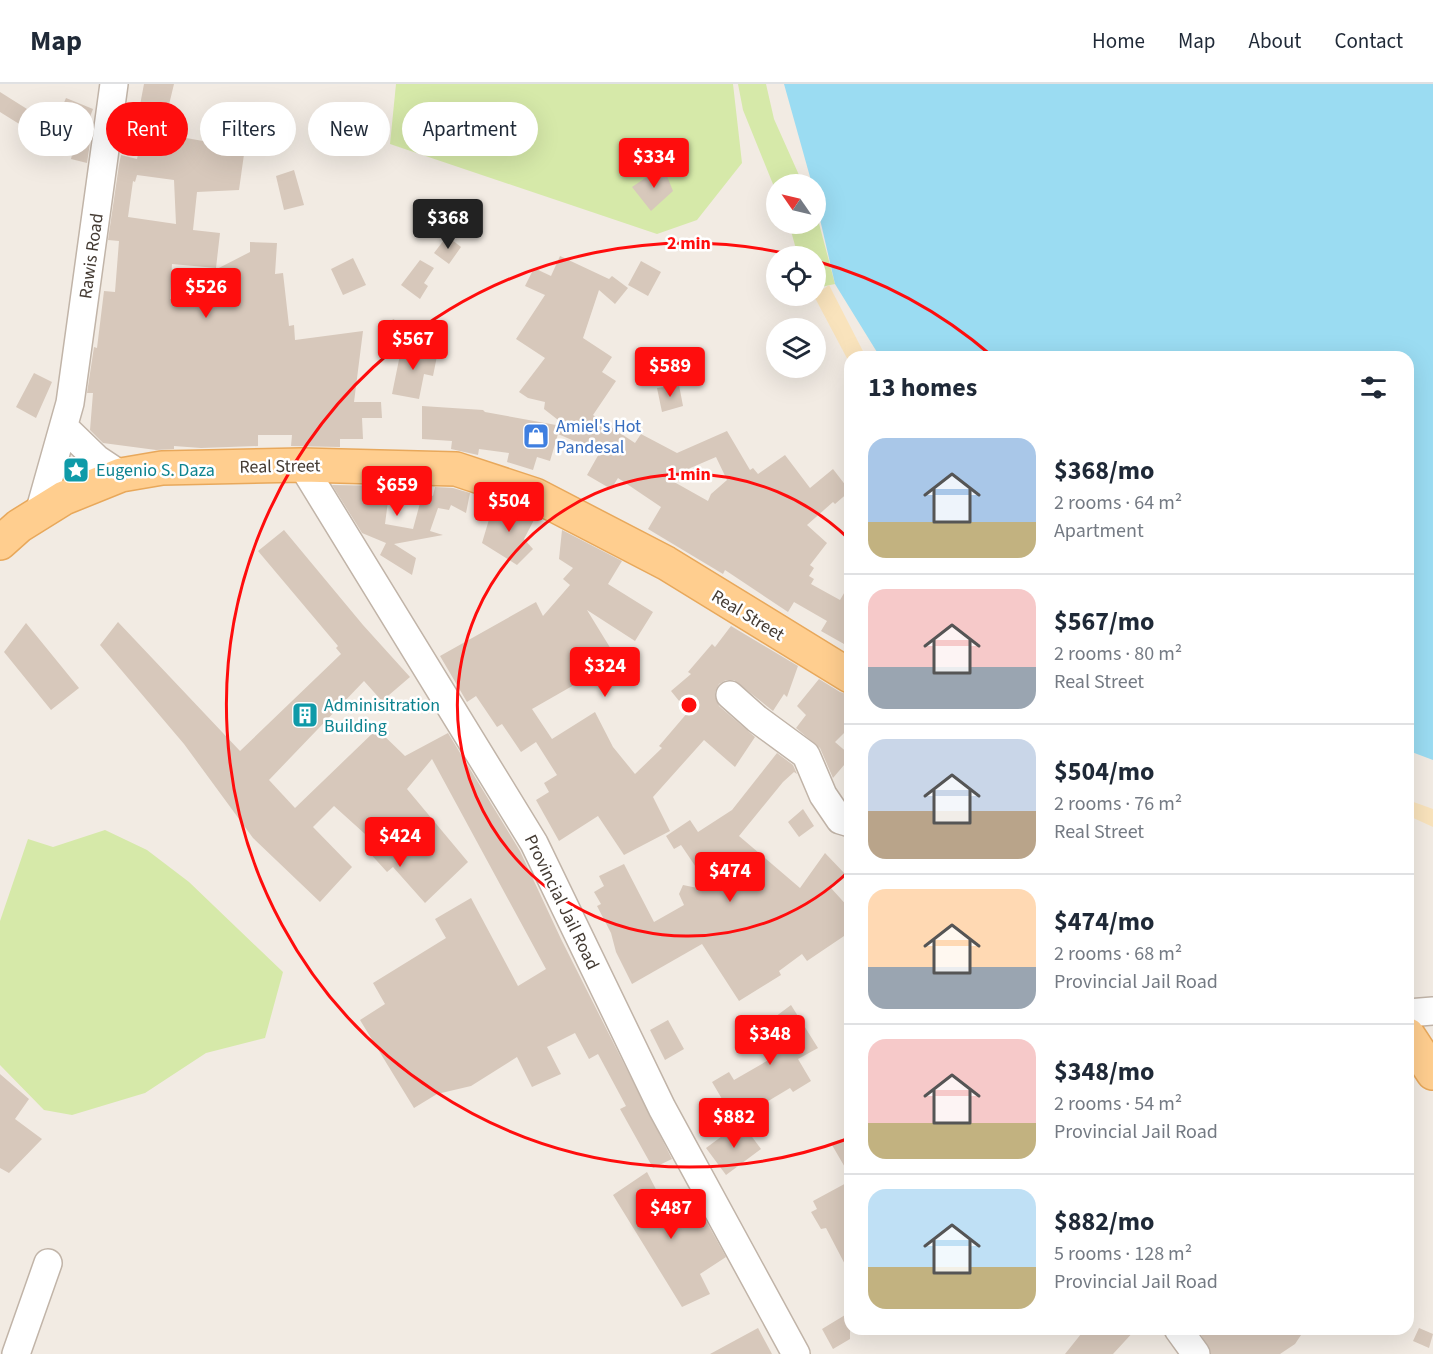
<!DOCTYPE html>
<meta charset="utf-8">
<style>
body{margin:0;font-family:"Source Sans 3",sans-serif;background:#f6f6f7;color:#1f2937;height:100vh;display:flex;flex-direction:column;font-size:22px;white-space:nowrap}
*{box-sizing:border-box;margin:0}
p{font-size:20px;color:#747a83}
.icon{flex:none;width:33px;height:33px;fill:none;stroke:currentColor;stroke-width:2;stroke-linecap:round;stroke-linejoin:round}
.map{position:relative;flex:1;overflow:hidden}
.side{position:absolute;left:844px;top:267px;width:570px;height:984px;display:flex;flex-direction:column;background:#fff;border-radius:18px;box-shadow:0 6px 24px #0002}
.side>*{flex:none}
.top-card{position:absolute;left:18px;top:18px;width:570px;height:54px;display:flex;gap:12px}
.needle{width:39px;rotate:304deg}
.controls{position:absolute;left:766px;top:90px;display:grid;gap:12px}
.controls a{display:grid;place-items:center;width:60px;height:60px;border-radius:50%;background:#fff;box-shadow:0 6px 24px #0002;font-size:30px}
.price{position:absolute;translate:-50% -51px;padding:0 14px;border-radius:6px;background:#ff0d0d;color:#fff;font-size:20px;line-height:39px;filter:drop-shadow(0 2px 3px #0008)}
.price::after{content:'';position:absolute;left:50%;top:36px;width:18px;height:14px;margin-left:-9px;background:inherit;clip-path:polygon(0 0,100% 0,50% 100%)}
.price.selected{background:#222;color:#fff}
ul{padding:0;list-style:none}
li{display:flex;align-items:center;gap:18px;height:150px;padding:0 24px}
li+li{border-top:2px solid #e0e1e3}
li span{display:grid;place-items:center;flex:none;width:168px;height:120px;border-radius:18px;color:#555}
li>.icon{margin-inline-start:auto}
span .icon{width:72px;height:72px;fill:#fffc;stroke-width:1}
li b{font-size:26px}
h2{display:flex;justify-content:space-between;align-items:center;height:72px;padding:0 24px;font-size:26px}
.tag{padding:0 21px;border-radius:27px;background:#fff;box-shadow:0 6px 24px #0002;font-size:21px;line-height:54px}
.tag.selected{background:#ff0d0d;color:#fff}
header{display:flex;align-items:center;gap:36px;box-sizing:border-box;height:84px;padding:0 30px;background:#fff;border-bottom:2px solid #e0e1e3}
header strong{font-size:28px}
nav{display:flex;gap:33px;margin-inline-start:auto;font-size:21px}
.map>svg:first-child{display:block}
.green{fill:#d6e9a9}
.sand{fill:#f9e3bc}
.water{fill:#9bdcf2}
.building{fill:#d7c8bb;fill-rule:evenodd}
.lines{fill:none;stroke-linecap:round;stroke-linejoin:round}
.minor-casing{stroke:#c1b4a8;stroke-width:30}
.major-casing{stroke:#e8a85b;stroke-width:36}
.minor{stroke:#fff;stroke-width:27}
.major{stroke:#ffce8f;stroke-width:33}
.ring{fill:none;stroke:#ff0d0d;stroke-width:3}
.labels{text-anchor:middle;stroke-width:5;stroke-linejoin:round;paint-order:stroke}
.street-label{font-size:18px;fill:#443b33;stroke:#fff}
.shop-label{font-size:18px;fill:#366cbe;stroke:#fff;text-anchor:start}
.culture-label{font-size:18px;fill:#0d838f;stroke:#fff;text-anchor:start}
.centre{fill:#ff0d0d;stroke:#fff;stroke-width:3}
.ring-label{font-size:18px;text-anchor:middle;font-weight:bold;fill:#ff0d0d;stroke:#fff;stroke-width:5;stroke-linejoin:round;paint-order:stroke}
</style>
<header>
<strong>Map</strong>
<nav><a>Home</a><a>Map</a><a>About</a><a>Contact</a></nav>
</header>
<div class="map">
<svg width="1433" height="1270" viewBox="0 0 1433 1270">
<rect width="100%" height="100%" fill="#f2ebe3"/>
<path class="green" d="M 396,0 L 733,0 L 742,79 L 697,136 L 657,150 L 390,60 Z
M 738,0 L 766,0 L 774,35 L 803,100 L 777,100 L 777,110 L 743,26 Z
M 816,128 L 835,200 L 816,204 L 816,172 L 798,172 L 789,140 L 816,140 Z
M 105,746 L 147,766 L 189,798 L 283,888 L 265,954 L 206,969 L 145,1009 L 72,1031 L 44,1026 L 0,981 L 0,837 L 28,755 L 53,763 Z"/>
<path class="sand" d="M 829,201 L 866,273 L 850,273 L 850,280 L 814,212 Z
M 1408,716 L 1433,725 L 1433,743 L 1409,732 Z"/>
<path class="water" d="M 784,0 L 1433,0 L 1433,676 L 1409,667 L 1408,273 L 880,273 L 835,200 L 816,118 L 816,100 L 812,100 Z"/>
<path class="building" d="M 144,0 L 174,0 L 167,29 L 178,30 L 175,52 L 203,57 L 205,46 L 246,56 L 239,106 L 197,108 L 193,146 L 220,149 L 216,184 L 172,180 L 170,215 L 210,219 L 213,187 L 250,168 L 250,158 L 277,159 L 275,190 L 283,189 L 289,242 L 294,241 L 295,256 L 363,247 L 354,318 L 381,318 L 382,334 L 362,334 L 363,355 L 340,355 L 340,363 L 291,362 L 292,351 L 258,351 L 258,362 L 201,364 L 174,362 L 174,365 L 156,366 L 103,359 L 90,346 L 93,309 L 87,309 L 94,263 L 97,264 L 104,207 L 115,208 L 119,157 L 108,156 L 119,81 L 121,71 L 137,75 L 144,43 L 142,42 L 146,22 L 140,21 ZM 137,91 L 174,96 L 176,140 L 128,133 L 133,97 L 135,98 Z
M 0,8 L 54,42 L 66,14 L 93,25 L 86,43 L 92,45 L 87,79 L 71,75 L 72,71 L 47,61 L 48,58 L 0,28 Z
M 294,86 L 304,121 L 284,126 L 276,92 Z
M 657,86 L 667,92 L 673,107 L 651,127 L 632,103 Z
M 447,152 L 461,163 L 449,180 L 434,169 Z
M 560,172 L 609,195 L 612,192 L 628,204 L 615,220 L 599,206 L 583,254 L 612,273 L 602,288 L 616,297 L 593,331 L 635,359 L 641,350 L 677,369 L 727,347 L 750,386 L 753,384 L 758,390 L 785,371 L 810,404 L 833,385 L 850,407 L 835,420 L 833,418 L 807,441 L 827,459 L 810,481 L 814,484 L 809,492 L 814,495 L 811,500 L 840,516 L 850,499 L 850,549 L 844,560 L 821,547 L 827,537 L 794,518 L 788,528 L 725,486 L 723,490 L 648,445 L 661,423 L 618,394 L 611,405 L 587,391 L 600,368 L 558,350 L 550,377 L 537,373 L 533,386 L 507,378 L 509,369 L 479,365 L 478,371 L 451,365 L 452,357 L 422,355 L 422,322 L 483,326 L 485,328 L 567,343 L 544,325 L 545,318 L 528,314 L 519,308 L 545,274 L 516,255 L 545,211 L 525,202 L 534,184 L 551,192 ZM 716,373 L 727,396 L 711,410 L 708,417 L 667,394 Z
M 353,174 L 366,201 L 343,211 L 331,185 Z
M 420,176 L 434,184 L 424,199 L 428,202 L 420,215 L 401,201 Z
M 641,177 L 661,188 L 648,212 L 628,201 Z
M 394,235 L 400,250 L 386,256 L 379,242 Z
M 402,261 L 438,267 L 433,292 L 424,290 L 419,315 L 392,310 Z
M 34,289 L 52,298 L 36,334 L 16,323 Z
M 679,301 L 683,322 L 662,328 L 657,304 Z
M 332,401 L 390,402 L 385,440 L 413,445 L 423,408 L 433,412 L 435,403 L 453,404 L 470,409 L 466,429 L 451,421 L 449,426 L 438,424 L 430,447 L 443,451 L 394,460 L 416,474 L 412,491 L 380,471 L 386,459 L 362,449 Z
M 499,419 L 524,427 L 534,436 L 524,455 L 533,465 L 517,481 L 482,459 L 493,422 L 498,425 Z
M 284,446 L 363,541 L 410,593 L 382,617 L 364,597 L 269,696 L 295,724 L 377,645 L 405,672 L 448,649 L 520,767 L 561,855 L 672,1075 L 653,1084 L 620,1025 L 626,1022 L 598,970 L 589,975 L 575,949 L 547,963 L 561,990 L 532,1003 L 517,973 L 471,1002 L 437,1010 L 414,1024 L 360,936 L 385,920 L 373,899 L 446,854 L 435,835 L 471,814 L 518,902 L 546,885 L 432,675 L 407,705 L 468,778 L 425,819 L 393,783 L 387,788 L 367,766 L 375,759 L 334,722 L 313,743 L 352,783 L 320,818 L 253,754 L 184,660 L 100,561 L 118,538 L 240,667 L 341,570 L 336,564 L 338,562 L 258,467 Z
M 562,446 L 622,477 L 608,500 L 653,528 L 635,557 L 587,526 L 614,570 L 599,580 L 602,585 L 532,625 L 552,655 L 595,628 L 613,663 L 635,690 L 662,664 L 659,662 L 688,628 L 671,607 L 691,590 L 688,588 L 712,560 L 715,563 L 731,542 L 798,582 L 787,613 L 784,610 L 773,627 L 734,596 L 726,596 L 719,600 L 715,608 L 719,622 L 755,653 L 735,683 L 704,656 L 653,713 L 670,747 L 624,771 L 598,732 L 559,757 L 536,716 L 549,708 L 544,699 L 557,691 L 536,658 L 521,668 L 502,640 L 497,643 L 476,612 L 467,618 L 440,572 L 536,518 L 543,532 L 570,501 L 563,495 L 573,484 L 559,475 Z
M 26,539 L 79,604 L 51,626 L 4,568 Z
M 819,595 L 840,608 L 850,611 L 850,643 L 835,658 L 850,671 L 850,674 L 833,694 L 820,664 L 796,644 L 806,631 L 797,622 Z
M 777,669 L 793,681 L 797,690 L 794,688 L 783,698 L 739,752 L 800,804 L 825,769 L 847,792 L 831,804 L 850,825 L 850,848 L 807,877 L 802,870 L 779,887 L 781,891 L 739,917 L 702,860 L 632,900 L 616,868 L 611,849 L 597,822 L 601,820 L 594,808 L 604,802 L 599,792 L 624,780 L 654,838 L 684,821 L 679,810 L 683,801 L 712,807 L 681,761 L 674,765 L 666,752 L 690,736 L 698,748 L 732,726 Z
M 803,725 L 814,742 L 799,753 L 788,738 Z
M 791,921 L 818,964 L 798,975 L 811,997 L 793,1008 L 790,1004 L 735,1037 L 712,998 L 729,988 L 734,996 L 772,974 L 755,948 Z
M 668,936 L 684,965 L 665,976 L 650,946 Z
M 0,990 L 29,1015 L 15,1035 L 42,1055 L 9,1089 L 0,1084 Z
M 741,1038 L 761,1065 L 726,1091 L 706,1064 Z
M 850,1051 L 850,1092 L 832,1061 Z
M 647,1088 L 675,1142 L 700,1126 L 726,1173 L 700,1190 L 710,1210 L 682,1223 L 613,1111 Z
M 850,1097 L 850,1190 L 826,1144 L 821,1145 L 811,1128 L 817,1125 L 813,1117 Z
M 850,1228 L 850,1255 L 833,1265 L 822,1245 Z
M 758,1244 L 772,1270 L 710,1270 Z
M 1419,1244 L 1433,1250 L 1429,1264 L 1413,1257 Z
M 1085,1245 L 1136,1245 L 1113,1270 L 1065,1270 Z
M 1202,1245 L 1305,1245 L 1295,1260 L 1280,1270 L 1211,1270 L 1199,1247 Z"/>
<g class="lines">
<defs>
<path id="minor" d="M 65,344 L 97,375 L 121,391
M 302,381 L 534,759 L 662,1024 L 796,1270
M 39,429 L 70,319 L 114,0
M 730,611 L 757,635 L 806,671 L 823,711 L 840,736 L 850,739
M 1408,929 L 1433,927
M 1178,1245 L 1196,1270
M 16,1270 L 48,1179"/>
<path id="major" d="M 0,459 L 19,442 L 64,414 L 121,391 L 162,384 L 302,381 L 456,385 L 535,411 L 666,479 L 850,592
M 1408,951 L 1433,989"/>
</defs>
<use href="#minor" class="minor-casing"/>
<use href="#major" class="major-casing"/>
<use href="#minor" class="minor"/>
<use href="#major" class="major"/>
</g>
<g class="ring">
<path d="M849 787A231 231 0 1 1 849 455"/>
<path d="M847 1055A462 462 0 1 1 797 172M816 177A462 462 0 0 1 992 272"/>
</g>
<defs>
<symbol id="shop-square" viewBox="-11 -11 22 22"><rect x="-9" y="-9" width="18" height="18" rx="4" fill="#3f7fe0" stroke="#fff"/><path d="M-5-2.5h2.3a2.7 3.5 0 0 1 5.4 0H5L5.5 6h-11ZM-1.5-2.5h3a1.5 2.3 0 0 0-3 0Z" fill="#fff"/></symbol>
<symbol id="sight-square" viewBox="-11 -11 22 22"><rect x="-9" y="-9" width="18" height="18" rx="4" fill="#0f9aa8" stroke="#fff"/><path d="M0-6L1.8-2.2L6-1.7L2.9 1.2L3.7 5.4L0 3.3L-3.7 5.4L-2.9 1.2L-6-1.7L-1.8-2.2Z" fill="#fff"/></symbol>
<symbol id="building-square" viewBox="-11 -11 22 22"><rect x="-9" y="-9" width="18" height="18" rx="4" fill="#0f9aa8" stroke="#fff"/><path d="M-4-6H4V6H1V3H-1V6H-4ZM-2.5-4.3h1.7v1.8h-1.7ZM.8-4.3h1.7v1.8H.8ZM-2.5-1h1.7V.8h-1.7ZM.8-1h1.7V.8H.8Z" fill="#fff"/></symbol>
</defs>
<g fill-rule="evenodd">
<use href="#shop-square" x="521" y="337" width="30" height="30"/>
<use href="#sight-square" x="61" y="371" width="30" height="30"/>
<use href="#building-square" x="290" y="616" width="30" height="30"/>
</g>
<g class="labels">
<g class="street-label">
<text transform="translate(91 172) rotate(-82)" y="6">Rawis Road</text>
<text transform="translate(280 382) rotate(-1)" y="6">Real Street</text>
<text transform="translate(748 531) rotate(31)" y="6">Real Street</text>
<text transform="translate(562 818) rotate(64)" y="6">Provincial Jail Road</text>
</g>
<g class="shop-label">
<text x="556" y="348">Amiel's Hot<tspan x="556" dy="21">Pandesal</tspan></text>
</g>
<g class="culture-label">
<text x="96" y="392">Eugenio S. Daza</text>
<text x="324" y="627">Adminisitration<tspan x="324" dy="21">Building</tspan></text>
</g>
</g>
<circle cx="689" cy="621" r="9" class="centre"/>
<g class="ring-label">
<text x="689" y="165">2 min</text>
<text x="689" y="396">1 min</text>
</g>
</svg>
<div class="controls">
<a><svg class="needle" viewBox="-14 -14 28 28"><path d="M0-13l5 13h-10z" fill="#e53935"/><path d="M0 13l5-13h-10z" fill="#747a83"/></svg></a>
<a><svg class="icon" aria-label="locate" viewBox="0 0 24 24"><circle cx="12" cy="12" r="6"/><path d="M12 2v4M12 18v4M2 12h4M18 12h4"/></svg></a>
<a><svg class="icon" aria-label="layers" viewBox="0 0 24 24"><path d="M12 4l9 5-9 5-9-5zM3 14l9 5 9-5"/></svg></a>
</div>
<b class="price" style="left:654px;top:105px">$334</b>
<b class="price selected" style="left:448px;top:166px">$368</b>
<b class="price" style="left:206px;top:235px">$526</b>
<b class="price" style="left:413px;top:287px">$567</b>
<b class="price" style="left:670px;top:314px">$589</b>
<b class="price" style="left:397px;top:433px">$659</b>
<b class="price" style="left:509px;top:449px">$504</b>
<b class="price" style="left:605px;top:614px">$324</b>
<b class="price" style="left:400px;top:784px">$424</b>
<b class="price" style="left:730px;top:819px">$474</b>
<b class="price" style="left:770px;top:982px">$348</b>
<b class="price" style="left:734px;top:1065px">$882</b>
<b class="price" style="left:671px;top:1156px">$487</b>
<div class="top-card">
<a class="tag">Buy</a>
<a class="tag selected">Rent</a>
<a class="tag">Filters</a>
<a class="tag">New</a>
<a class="tag">Apartment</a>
</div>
<section class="side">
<h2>13 homes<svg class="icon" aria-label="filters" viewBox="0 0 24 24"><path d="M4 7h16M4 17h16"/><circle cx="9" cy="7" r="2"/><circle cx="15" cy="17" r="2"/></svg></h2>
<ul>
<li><span style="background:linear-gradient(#a9c7e8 70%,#c2b280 0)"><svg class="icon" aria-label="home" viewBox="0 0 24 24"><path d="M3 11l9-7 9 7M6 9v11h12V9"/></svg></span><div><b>$368/mo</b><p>2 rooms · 64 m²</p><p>Apartment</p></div></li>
<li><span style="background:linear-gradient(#f6c9c9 65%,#9aa5b1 0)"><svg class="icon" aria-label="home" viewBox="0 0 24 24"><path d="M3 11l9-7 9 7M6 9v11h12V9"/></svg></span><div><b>$567/mo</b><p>2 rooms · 80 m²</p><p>Real Street</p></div></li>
<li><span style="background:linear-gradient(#c9d6e8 60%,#b9a48a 0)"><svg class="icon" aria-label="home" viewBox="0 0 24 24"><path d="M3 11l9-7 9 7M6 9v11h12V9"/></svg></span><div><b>$504/mo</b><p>2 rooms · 76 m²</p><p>Real Street</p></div></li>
<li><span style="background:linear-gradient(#ffd9b3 65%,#9aa5b1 0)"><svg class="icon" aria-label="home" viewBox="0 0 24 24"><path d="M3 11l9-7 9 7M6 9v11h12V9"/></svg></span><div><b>$474/mo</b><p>2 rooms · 68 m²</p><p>Provincial Jail Road</p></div></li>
<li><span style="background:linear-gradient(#f6c9c9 70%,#c2b280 0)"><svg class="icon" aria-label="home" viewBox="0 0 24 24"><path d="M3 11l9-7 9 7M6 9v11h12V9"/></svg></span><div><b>$348/mo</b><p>2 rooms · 54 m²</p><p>Provincial Jail Road</p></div></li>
<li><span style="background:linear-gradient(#bfe0f5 65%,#c2b280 0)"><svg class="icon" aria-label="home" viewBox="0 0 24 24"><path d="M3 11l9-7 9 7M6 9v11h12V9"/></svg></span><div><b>$882/mo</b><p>5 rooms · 128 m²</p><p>Provincial Jail Road</p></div></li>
</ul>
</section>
</div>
